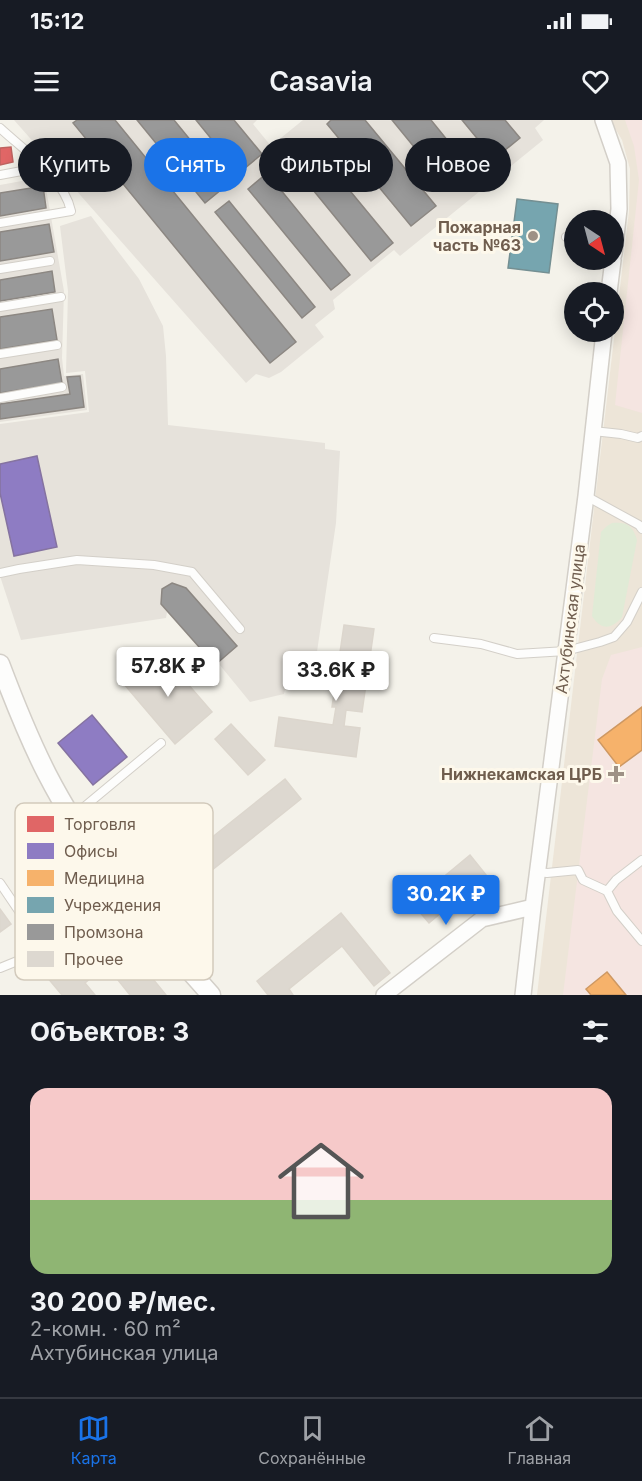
<!DOCTYPE html>
<html lang="ru">
<meta charset="utf-8">
<style>
body{margin:0;font-family:Inter,sans-serif;background:#20242c;color:#f1f3f6;height:100vh;display:flex;flex-direction:column;font-size:22px;white-space:nowrap}
*{box-sizing:border-box;margin:0}
p{font-size:20px;color:#9ea1a6}
.icon{flex:none;width:33px;height:33px;fill:none;stroke:currentColor;stroke-width:2;stroke-linecap:round;stroke-linejoin:round}
.map{position:relative;height:875px;overflow:hidden}
.drawer{display:flex;flex-direction:column;background:#171b24;flex:1}
.drawer>*{flex:none}
.hud{position:absolute;left:18px;top:18px;width:606px;height:54px;display:flex;gap:12px}
.needle{width:39px;rotate:144deg}
.fabs{position:absolute;left:564px;top:90px;display:grid;gap:12px}
.fabs a{display:grid;place-items:center;width:60px;height:60px;border-radius:50%;background:#171b24;box-shadow:0 3px 15px #0003;font-size:30px}
.price{position:absolute;translate:-50% -51px;padding:0 14px;border-radius:6px;background:#fff;color:#222;font-size:20px;line-height:39px;filter:drop-shadow(0 2px 3px #0008)}
.price::after{content:'';position:absolute;left:50%;top:36px;width:18px;height:14px;margin-left:-9px;background:inherit;clip-path:polygon(0 0,100% 0,50% 100%)}
.price.current{background:#1a73e8;color:#fff}
ul{padding:0;list-style:none}
li{display:grid;align-content:center;gap:12px;height:318px;padding:0 30px}
li+li{border-top:2px solid #363941}
li span{display:grid;place-items:center;height:186px;border-radius:18px;color:#555}
li>.icon{margin-inline-start:auto}
span .icon{width:108px;height:108px;fill:#fffc;stroke-width:1}
li b{font-size:26px}
h2{display:flex;justify-content:space-between;align-items:center;height:72px;padding:0 30px;font-size:26px}
.tag{padding:0 21px;border-radius:27px;background:#171b24;box-shadow:0 3px 15px #0003;font-size:21px;line-height:54px}
.tag.current{background:#1a73e8;color:#fff}
.status{display:flex;justify-content:space-between;align-items:center;height:42px;padding:0 30px;background:#171b24;direction:ltr}
.status svg{height:16px;fill:currentColor}
header{display:flex;justify-content:space-between;align-items:center;height:78px;padding:0 30px;background:#171b24;font-size:27px;font-weight:600}
.tabs{display:flex;justify-content:space-around;align-items:center;height:84px;border-top:2px solid #363941;background:#171b24;font-size:16px;color:#9ea1a6}
.tabs a{display:grid;justify-items:center;gap:3px}
.tabs .current{color:#1a73e8}
.map>svg:first-child{display:block}
.residential{fill:#ede5d8}
.industrial{fill:#e6e2db}
.medical{fill:#f5e5e1}
.green{fill:#e0ebd6}
.shops{fill:#e06666;stroke:#be635f;stroke-width:1.5}
.offices{fill:#8e7cc3;stroke:#8573a0;stroke-width:1.5}
.health{fill:#f6b26b;stroke:#ce9862;stroke-width:1.5}
.public{fill:#76a5af;stroke:#748f92;stroke-width:1.5}
.industry{fill:#999;stroke:#8c8782;stroke-width:1.5}
.building{fill:#ddd8d0;stroke:#dcd6cd;stroke-width:1.5}
.lines{fill:none;stroke-linecap:round;stroke-linejoin:round}
.service-casing{stroke:#d3cfc8;stroke-width:10}
.minor-casing{stroke:#d3cfc8;stroke-width:18}
.tertiary-casing{stroke:#d3cfc8;stroke-width:21}
.service{stroke:#fdfdfc;stroke-width:8}
.minor{stroke:#fdfdfc;stroke-width:15}
.tertiary{stroke:#fdfdfc;stroke-width:18}
.poi-dot{fill:#9e9185;stroke:#fdf8eb;stroke-width:2}
.labels{text-anchor:middle;stroke-width:6;stroke-linejoin:round;paint-order:stroke}
.poi-label{font-size:16px;font-weight:bold;fill:#6f5d4e;stroke:#fdf8eb;text-anchor:end}
.street-label{font-size:16px;fill:#6f5d4e;stroke:#fdf8eb}
.key{fill:#fdf8eb;stroke:#d2cabc;stroke-width:1.5}
.key-label{font-size:16px;fill:#6f5d4e}
</style>
<div class="status"><b>15:12</b><svg viewBox="0 0 49 12"><path d="M0 12V9h3v3zM5 12V6h3v6zM10 12V3h3v9zM15 12V0h3v12zM26 1h20v11H26zM47 4h2v5h-2z"/></svg></div>
<header><svg class="icon" aria-label="menu" viewBox="0 0 24 24"><path d="M4 6h16M4 12h16M4 18h16"/></svg>Casavia<svg class="icon" aria-label="heart" viewBox="0 0 24 24"><path d="M12 20l-8-8c-3-5 5-10 8-4 3-6 11-1 8 4z"/></svg></header>
<div class="map">
<svg width="642" height="875" viewBox="0 0 642 875">
<rect width="100%" height="100%" fill="#f4f2ea"/>
<path class="residential" d="M 610,0 L 642,0 L 642,875 L 537,875 L 629,91 L 630,49 L 622,20 Z"/>
<path class="industrial" d="M 14,0 L 257,0 L 253,4 L 271,26 L 303,0 L 544,0 L 535,8 L 543,20 L 400,136 L 394,130 L 333,180 L 335,189 L 315,205 L 324,217 L 281,252 L 269,258 L 256,254 L 246,263 Z
M 44,57 L 64,171 L 62,238 L 64,256 L 83,254 L 87,290 L 0,302 L 0,65 Z
M 91,96 L 139,159 L 163,206 L 166,236 L 168,305 L 325,323 L 325,329 L 340,331 L 336,403 L 314,552 L 289,548 L 284,574 L 250,582 L 219,544 L 216,547 L 167,492 L 166,498 L 21,520 L 0,456 L 0,304 L 89,292 L 85,251 L 66,253 L 68,171 L 60,106 Z"/>
<path class="medical" d="M 625,0 L 642,0 L 642,293 L 615,285 L 639,60 L 634,26 Z
M 642,527 L 642,875 L 563,875 L 602,559 L 611,535 Z"/>
<path class="green" d="M 612,403 C 627,402 632,405 637,420 L 622,497 C 612,509 601,511 592,496 L 601,412 L 607,406 Z"/>
<path class="shops" d="M 11,27 L 13,42 L 0,45 L 0,28 Z"/>
<path class="offices" d="M 37,336 L 57,427 L 14,436 L 0,373 L 0,344 Z
M 92,595 L 127,637 L 93,665 L 58,623 Z"/>
<path class="health" d="M 642,587 L 642,630 L 619,647 L 598,620 Z
M 607,852 L 626,875 L 591,875 L 586,869 Z"/>
<path class="public" d="M 517,79 L 558,84 L 549,153 L 508,148 Z"/>
<path class="industry" d="M 77,0 L 115,0 L 296,222 L 270,243 L 73,3 Z
M 137,0 L 174,0 L 227,65 L 205,83 Z
M 196,0 L 234,0 L 262,34 L 239,53 Z
M 331,0 L 365,0 L 436,86 L 411,106 L 327,4 Z
M 392,0 L 431,0 L 473,52 L 450,71 Z
M 462,0 L 505,0 L 520,18 L 494,39 Z
M 308,20 L 393,123 L 371,141 L 287,38 Z
M 267,53 L 350,155 L 331,170 L 248,69 Z
M 43,66 L 46,88 L 0,96 L 0,73 Z
M 229,81 L 315,187 L 302,198 L 215,92 Z
M 49,104 L 54,132 L 0,141 L 0,112 Z
M 52,151 L 55,172 L 0,181 L 0,160 Z
M 52,189 L 57,220 L 0,229 L 0,197 Z
M 58,239 L 62,263 L 0,273 L 0,249 Z
M 80,256 L 84,287 L 0,299 L 0,284 L 70,274 L 67,257 Z
M 172,463 L 186,468 L 237,526 L 215,545 L 161,484 L 162,469 Z"/>
<path class="building" d="M 344,505 L 374,509 L 362,592 L 346,590 L 344,606 L 360,608 L 356,637 L 275,626 L 279,597 L 333,605 L 336,587 L 332,587 Z
M 161,533 L 212,592 L 175,624 L 124,564 Z
M 231,604 L 265,640 L 248,655 L 215,619 Z
M 285,659 L 301,679 L 187,770 L 171,750 Z
M 470,735 L 486,755 L 429,803 L 412,783 Z
M 0,789 L 11,804 L 0,812 Z
M 341,793 L 390,853 L 374,866 L 342,826 L 289,869 L 293,875 L 268,875 L 257,861 Z
M 109,805 L 166,875 L 130,875 L 106,845 L 85,863 L 95,875 L 62,875 L 47,857 Z"/>
<g class="lines">
<defs>
<path id="service" d="M 0,8 C 25,31 64,58 71,91 L 0,103
M 0,55 L 43,47
M 566,117 L 574,118
M 0,149 L 50,141
M 0,187 L 61,177
M 0,234 L 57,225
M 0,278 L 62,267
M 593,311 L 621,314 L 638,318 L 642,316
M 586,376 L 639,405 L 642,409
M 0,453 L 19,449 L 77,440 L 154,445 L 192,452 L 240,509
M 434,518 L 481,524 L 517,534 L 566,531 L 600,522 L 614,517 L 627,502 L 642,472
M 72,697 L 161,623
M 642,740 L 616,760 L 607,771 L 617,791 L 642,821
M 537,752 L 547,753 L 578,750 L 583,760 L 607,771
M 0,763 L 46,831
M 0,848 L 32,835 L 46,831 L 125,777"/>
<path id="minor" d="M 603,0 L 618,43 L 619,89 L 614,134
M 609,172 L 613,140
M 384,875 L 482,799 L 533,787
M 523,875 L 533,787 L 586,376 L 604,212"/>
<path id="tertiary" d="M 0,544 C 14,581 29,619 47,654 C 65,689 87,723 110,755 C 140,797 177,836 211,875"/>
</defs>
<use href="#service" class="service-casing"/>
<use href="#minor" class="minor-casing"/>
<use href="#tertiary" class="tertiary-casing"/>
<use href="#service" class="service"/>
<use href="#minor" class="minor"/>
<use href="#tertiary" class="tertiary"/>
</g>
<g class="poi-dot">
<circle cx="533" cy="116" r="6"/>
<path d="M613 645h6v6h6v6h-6v6h-6v-6h-6v-6h6z"/>
</g>
<g class="labels">
<g class="poi-label">
<text x="521" y="113">Пожарная<tspan x="521" dy="18">часть №63</tspan></text>
<text x="602" y="660">Нижнекамская ЦРБ</text>
</g>
<g class="street-label">
<text transform="translate(570 499) rotate(-83)" y="6">Ахтубинская улица</text>
</g>
</g>
<rect x="15" y="683" width="198" height="177" rx="9" class="key"/>
<rect x="27" y="696" width="27" height="16" fill="#e06666"/>
<rect x="27" y="723" width="27" height="16" fill="#8e7cc3"/>
<rect x="27" y="750" width="27" height="16" fill="#f6b26b"/>
<rect x="27" y="777" width="27" height="16" fill="#76a5af"/>
<rect x="27" y="804" width="27" height="16" fill="#999"/>
<rect x="27" y="831" width="27" height="16" fill="#ddd8d0"/>
<g class="key-label">
<text x="64" y="710">Торговля</text>
<text x="64" y="737">Офисы</text>
<text x="64" y="764">Медицина</text>
<text x="64" y="791">Учреждения</text>
<text x="64" y="818">Промзона</text>
<text x="64" y="845">Прочее</text>
</g>
</svg>
<div class="fabs">
<a><svg class="needle" viewBox="-14 -14 28 28"><path d="M0-13l5 13h-10z" fill="#e53935"/><path d="M0 13l5-13h-10z" fill="#9ea1a6"/></svg></a>
<a><svg class="icon" aria-label="locate" viewBox="0 0 24 24"><circle cx="12" cy="12" r="6"/><path d="M12 2v4M12 18v4M2 12h4M18 12h4"/></svg></a>
</div>
<b class="price" style="left:168px;top:578px">57.8K ₽</b>
<b class="price" style="left:336px;top:582px">33.6K ₽</b>
<b class="price current" style="left:446px;top:806px">30.2K ₽</b>
<div class="hud">
<a class="tag">Купить</a>
<a class="tag current">Снять</a>
<a class="tag">Фильтры</a>
<a class="tag">Новое</a>
</div>
</div>
<section class="drawer">
<h2>Объектов: 3<svg class="icon" aria-label="filters" viewBox="0 0 24 24"><path d="M4 7h16M4 17h16"/><circle cx="9" cy="7" r="2"/><circle cx="15" cy="17" r="2"/></svg></h2>
<ul>
<li><span style="background:linear-gradient(#f6c9c9 60%,#8fb573 0)"><svg class="icon" aria-label="home" viewBox="0 0 24 24"><path d="M3 11l9-7 9 7M6 9v11h12V9"/></svg></span><div><b>30 200 ₽/мес.</b><p>2-комн. · 60 m²</p><p>Ахтубинская улица</p></div></li>
</ul>
</section>
<nav class="tabs">
<a class="current"><svg class="icon" aria-label="map" viewBox="0 0 24 24"><path d="M3 6l6-2 6 2 6-2v14l-6 2-6-2-6 2zM9 4v14M15 6v14"/></svg>Карта</a>
<a><svg class="icon" aria-label="saved" viewBox="0 0 24 24"><path d="M7 4h10v16l-5-4-5 4z"/></svg>Сохранённые</a>
<a><svg class="icon" aria-label="home" viewBox="0 0 24 24"><path d="M3 11l9-7 9 7M6 9v11h12V9"/></svg>Главная</a>
</nav>
